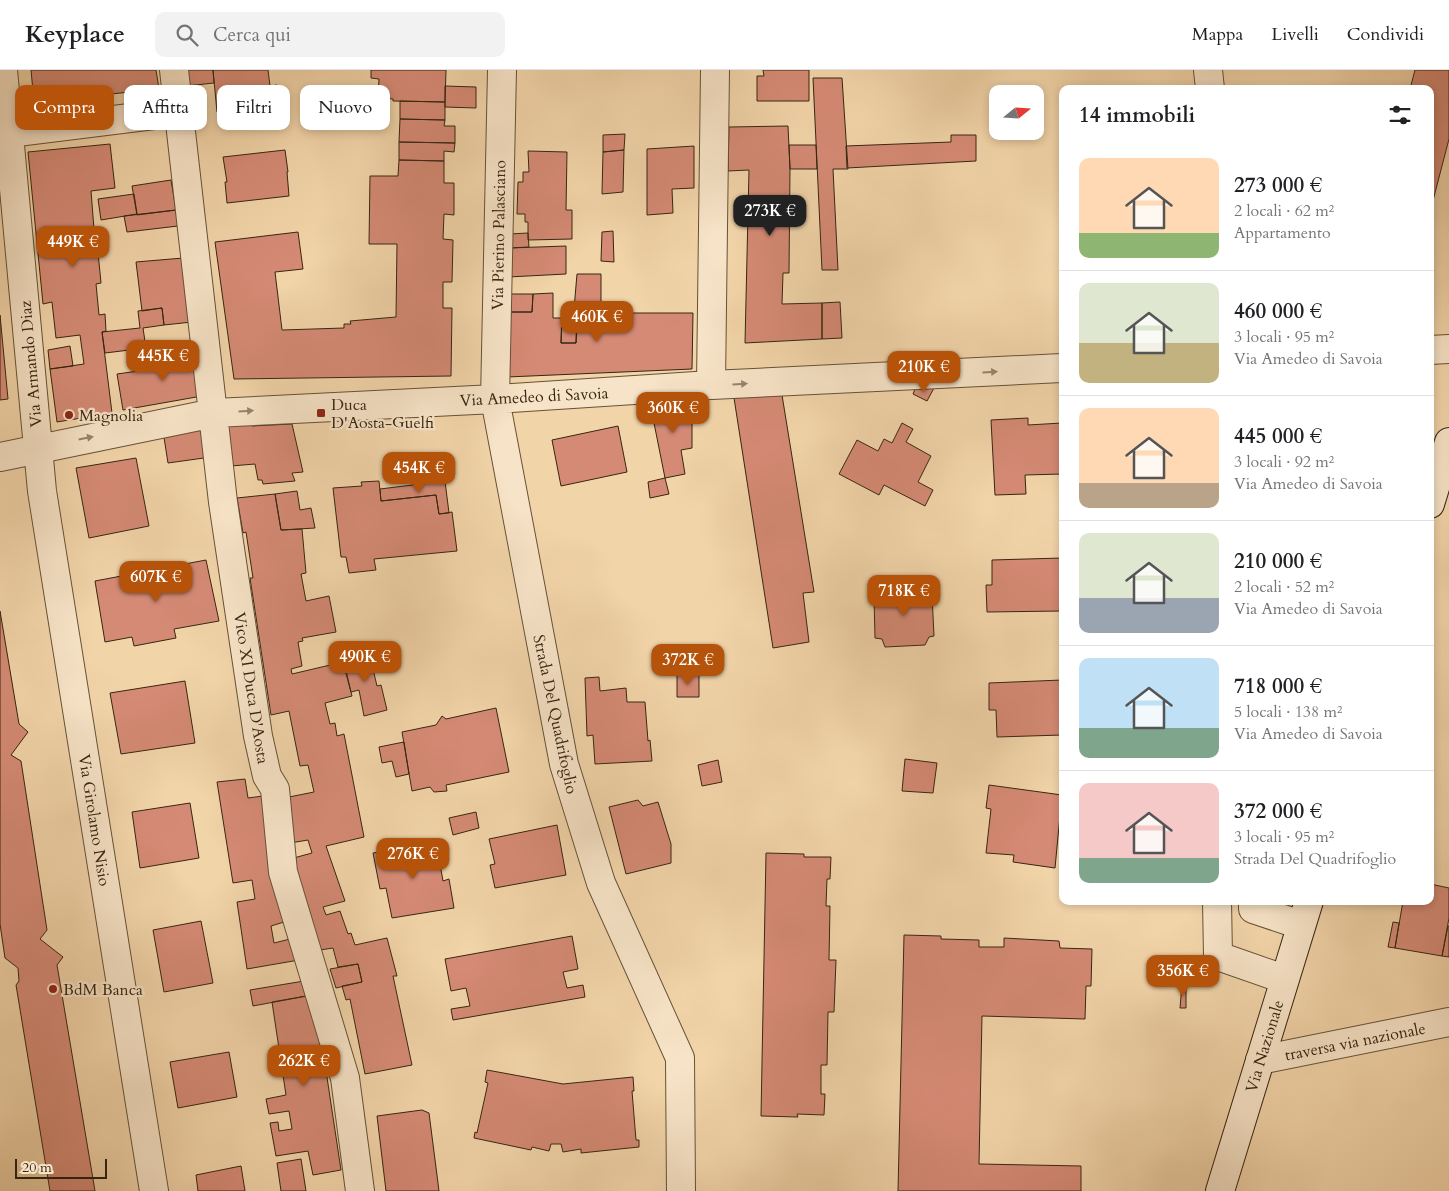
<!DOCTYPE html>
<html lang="it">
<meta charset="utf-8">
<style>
body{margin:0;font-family:Cardo,serif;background:#f2f2f2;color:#202124;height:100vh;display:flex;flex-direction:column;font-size:19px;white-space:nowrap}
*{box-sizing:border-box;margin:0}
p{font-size:16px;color:#757577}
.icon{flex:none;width:28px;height:28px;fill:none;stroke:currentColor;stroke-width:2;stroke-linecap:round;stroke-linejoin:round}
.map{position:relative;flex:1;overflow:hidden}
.drawer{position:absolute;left:1059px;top:15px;width:375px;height:820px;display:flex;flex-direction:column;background:#fff;border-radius:10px;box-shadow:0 2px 8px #0003}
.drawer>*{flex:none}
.top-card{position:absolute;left:15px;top:15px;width:475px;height:45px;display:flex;gap:10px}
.needle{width:32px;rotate:72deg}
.buttons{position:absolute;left:989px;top:15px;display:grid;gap:10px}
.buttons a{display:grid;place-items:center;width:55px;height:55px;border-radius:10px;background:#fff;box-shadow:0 2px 8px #0003;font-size:25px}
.scale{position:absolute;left:15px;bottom:12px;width:92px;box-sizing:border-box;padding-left:5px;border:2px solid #362611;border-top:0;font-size:14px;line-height:18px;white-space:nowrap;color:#362611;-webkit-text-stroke:4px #f7e3c7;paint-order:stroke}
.price{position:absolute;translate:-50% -42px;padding:0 11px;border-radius:10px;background:#b45309;color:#fff;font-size:16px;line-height:32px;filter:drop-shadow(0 1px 2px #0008)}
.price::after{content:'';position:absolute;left:50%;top:30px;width:15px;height:11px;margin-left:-8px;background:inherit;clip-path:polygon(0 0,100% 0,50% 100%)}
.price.current{background:#222;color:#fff}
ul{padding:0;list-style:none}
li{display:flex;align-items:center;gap:15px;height:125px;padding:0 20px}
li+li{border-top:1px solid #e0e0e0}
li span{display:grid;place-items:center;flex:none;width:140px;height:100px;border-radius:10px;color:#555}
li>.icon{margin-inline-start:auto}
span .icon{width:60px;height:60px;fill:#fffc;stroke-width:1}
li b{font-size:21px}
h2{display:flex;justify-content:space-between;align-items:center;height:60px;padding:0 20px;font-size:21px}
.tag{padding:0 18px;border-radius:10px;background:#fff;box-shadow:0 2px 8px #0003;font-size:18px;line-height:45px}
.tag.current{background:#b45309;color:#fff}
header{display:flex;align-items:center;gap:30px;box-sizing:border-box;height:70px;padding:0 25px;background:#fff;border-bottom:1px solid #e0e0e0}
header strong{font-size:24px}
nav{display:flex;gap:28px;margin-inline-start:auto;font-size:18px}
.search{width:350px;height:45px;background:#f2f2f2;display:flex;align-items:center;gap:12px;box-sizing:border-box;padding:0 18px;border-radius:10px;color:#757577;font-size:19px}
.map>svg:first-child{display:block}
.building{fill:#d58a75;stroke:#362611}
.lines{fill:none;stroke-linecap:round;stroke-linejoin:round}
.street-casing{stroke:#655237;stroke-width:30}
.secondary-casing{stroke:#362611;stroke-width:30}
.street{stroke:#f7e3c7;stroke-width:28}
.secondary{stroke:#f7e3c7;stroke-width:28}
.oneway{fill:#96846c}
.poi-dot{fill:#8f2418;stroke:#f7e3c7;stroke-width:2}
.labels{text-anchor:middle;stroke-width:4.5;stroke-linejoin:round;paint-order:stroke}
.street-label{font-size:16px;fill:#362611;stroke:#f7e3c7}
.poi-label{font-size:16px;fill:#362611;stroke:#f7e3c7;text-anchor:start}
</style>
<header>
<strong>Keyplace</strong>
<div class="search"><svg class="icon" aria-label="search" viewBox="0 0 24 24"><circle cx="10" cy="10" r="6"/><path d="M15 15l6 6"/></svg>Cerca qui</div>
<nav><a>Mappa</a><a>Livelli</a><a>Condividi</a></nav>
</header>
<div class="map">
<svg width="1449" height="1121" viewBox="0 0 1449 1121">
<rect width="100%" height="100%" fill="#f2d4a9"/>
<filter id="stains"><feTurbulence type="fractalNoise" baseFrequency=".004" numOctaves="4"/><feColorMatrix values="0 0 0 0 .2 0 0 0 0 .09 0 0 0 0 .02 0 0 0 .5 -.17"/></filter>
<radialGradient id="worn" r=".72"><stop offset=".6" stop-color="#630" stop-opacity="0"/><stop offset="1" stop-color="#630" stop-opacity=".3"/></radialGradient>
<path class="building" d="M 31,0 L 156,0 L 159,19 L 34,32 Z
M 184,0 L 213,0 L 214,13 L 186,16 Z
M 213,0 L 268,0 L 270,16 L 277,15 L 279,36 L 217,42 Z
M 371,0 L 446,0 L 445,32 L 393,31 L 393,29 L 378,28 L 379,9 L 371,8 Z
M 763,0 L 809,0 L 809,31 L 757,31 L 757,6 L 764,6 Z
M 1415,0 L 1449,0 L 1449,69 L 1430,142 L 1430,19 L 1410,19 Z
M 813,8 L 842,8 L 848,99 L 833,99 L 838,200 L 822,200 Z
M 445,16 L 476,17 L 476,38 L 445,37 Z
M 400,31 L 445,32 L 445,50 L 400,49 Z
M 400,49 L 445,50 L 444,56 L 455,56 L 455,73 L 399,72 Z
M 788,56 L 790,99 L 789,203 L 783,203 L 782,234 L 822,233 L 822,269 L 745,273 L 749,100 L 728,101 L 729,57 Z
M 625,64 L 624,80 L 603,82 L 603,65 Z
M 951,65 L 976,65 L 976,91 L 847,98 L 846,76 L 951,72 Z
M 399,72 L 455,73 L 454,82 L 444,81 L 444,91 L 399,90 Z
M 110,74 L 115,118 L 91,121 L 95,172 L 97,172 L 101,213 L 96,214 L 99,245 L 105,244 L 106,261 L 102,262 L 112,343 L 57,352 L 50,299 L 84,294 L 80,265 L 56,268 L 52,232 L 43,234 L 28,82 Z
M 789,75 L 816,75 L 817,99 L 790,99 Z
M 694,76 L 694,118 L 672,119 L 673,143 L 647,145 L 647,79 Z
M 285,80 L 288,102 L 287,102 L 289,126 L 227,133 L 225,112 L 227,112 L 223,87 Z
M 624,80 L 623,122 L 602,124 L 603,82 Z
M 528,81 L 567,82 L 566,140 L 572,140 L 572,169 L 528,170 L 528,152 L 525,152 L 525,144 L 517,144 L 518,112 L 523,112 L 523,102 L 529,102 Z
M 399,90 L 444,91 L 444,113 L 454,113 L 454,145 L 444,144 L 443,169 L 453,170 L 452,212 L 443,212 L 443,238 L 452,238 L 451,306 L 234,309 L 215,172 L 298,162 L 303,199 L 275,202 L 282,260 L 344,258 L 344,254 L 351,254 L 350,251 L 396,247 L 397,174 L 369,174 L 370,106 L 398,106 Z
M 171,110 L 176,140 L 137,145 L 132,116 Z
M 134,124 L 137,144 L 101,150 L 98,129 Z
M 176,140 L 178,156 L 127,162 L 124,146 Z
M 613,161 L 614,192 L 601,191 L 602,162 Z
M 528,163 L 529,177 L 509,178 L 509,164 Z
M 566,176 L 566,204 L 508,207 L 509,178 Z
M 183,188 L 192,252 L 164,255 L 162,238 L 142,241 L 136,192 Z
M 577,204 L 601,204 L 601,253 L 584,253 L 584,244 L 577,244 L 576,273 L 561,273 L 562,239 L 574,239 Z
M 553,223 L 553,248 L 562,248 L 561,273 L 576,273 L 577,253 L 601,253 L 601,243 L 693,243 L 692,299 L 507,307 L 507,242 L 532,242 L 533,224 Z
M 508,224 L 533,224 L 532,242 L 507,242 Z
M 840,232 L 842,268 L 822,269 L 822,233 Z
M 162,238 L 164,255 L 143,258 L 146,278 L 105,283 L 102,262 L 140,258 L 138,241 Z
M 0,245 L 8,329 L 0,330 Z
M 194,270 L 202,326 L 123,340 L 117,304 L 174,296 L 172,282 L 184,281 L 183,272 Z
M 70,276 L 73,296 L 50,299 L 48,280 Z
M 934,318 L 927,331 L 913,324 L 915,319 Z
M 782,325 L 814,522 L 803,523 L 809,572 L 773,578 L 734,328 Z
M 692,330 L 692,378 L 681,380 L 685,404 L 665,408 L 650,333 Z
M 1028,348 L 1028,355 L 1062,353 L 1062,404 L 1025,405 L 1026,424 L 995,425 L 991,350 Z
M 252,351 L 252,356 L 292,354 L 303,402 L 292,403 L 295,411 L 263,414 L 262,410 L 258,410 L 255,394 L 231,396 L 225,352 Z
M 902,353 L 913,359 L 906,372 L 931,386 L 918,412 L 933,420 L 925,436 L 884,415 L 879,425 L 839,404 L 857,370 L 878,381 L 884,369 L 892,373 Z
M 207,354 L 211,387 L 168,393 L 163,361 Z
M 618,356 L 627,402 L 561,416 L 552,370 Z
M 136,388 L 149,456 L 89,468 L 76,398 Z
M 665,408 L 669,424 L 650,428 L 648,412 Z
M 379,411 L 381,431 L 436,425 L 439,444 L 452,442 L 457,481 L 374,489 L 376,500 L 349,503 L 346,487 L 341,487 L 333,418 L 362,416 L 361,412 Z
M 445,411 L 449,443 L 439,444 L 436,425 L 381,431 L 380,419 Z
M 297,421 L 300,440 L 311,438 L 315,458 L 281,460 L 275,424 Z
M 275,424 L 281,460 L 302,459 L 306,503 L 301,504 L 306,531 L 329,526 L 336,562 L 302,568 L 303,571 L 298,572 L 302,596 L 291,599 L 292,604 L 343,592 L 352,626 L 325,633 L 330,654 L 335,653 L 337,666 L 344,664 L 364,767 L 326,776 L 345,831 L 323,837 L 326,845 L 340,841 L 348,864 L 351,863 L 355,875 L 387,868 L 397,906 L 393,906 L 412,995 L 365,1004 L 350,929 L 346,930 L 342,916 L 362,912 L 358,894 L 338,897 L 333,878 L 320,880 L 290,789 L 312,783 L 308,770 L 290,773 L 284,728 L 314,722 L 308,695 L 300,696 L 289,641 L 271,645 L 250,508 L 253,508 L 246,462 L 243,463 L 237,428 Z
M 1062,488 L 1062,541 L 987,542 L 986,515 L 992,515 L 992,490 Z
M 206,490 L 219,551 L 174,559 L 176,568 L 134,576 L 132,567 L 105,572 L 95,511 Z
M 924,516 L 925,522 L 932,525 L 934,566 L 929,567 L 925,575 L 885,577 L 882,569 L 875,568 L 874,528 L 881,526 L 883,519 Z
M 0,541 L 19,654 L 28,662 L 11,685 L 21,691 L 47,860 L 40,869 L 63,887 L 57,895 L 95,1121 L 50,1121 L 16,915 L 19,911 L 18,898 L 5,888 L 0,854 Z
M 369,582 L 377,616 L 381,615 L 387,640 L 364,646 L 359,620 L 351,622 L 343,588 Z
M 677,604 L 699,604 L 699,627 L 677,627 Z
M 599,607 L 600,621 L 626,618 L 627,632 L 645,632 L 648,671 L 650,670 L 652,691 L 595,694 L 593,665 L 587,666 L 585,608 Z
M 1062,610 L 1062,665 L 997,667 L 996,640 L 989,640 L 989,613 Z
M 185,611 L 195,673 L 121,684 L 110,623 Z
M 496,638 L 509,702 L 446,715 L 447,721 L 434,722 L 430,717 L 412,721 L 402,662 L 436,655 L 442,646 L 446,649 Z
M 404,672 L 409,704 L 396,707 L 392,691 L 382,693 L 379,677 Z
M 905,689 L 937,693 L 933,723 L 902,721 Z
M 718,690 L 722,712 L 702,716 L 698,695 Z
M 245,709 L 248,728 L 263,726 L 284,852 L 271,856 L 274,873 L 294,868 L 299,890 L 247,899 L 237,832 L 255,829 L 252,810 L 233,813 L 217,712 Z
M 989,715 L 1062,725 L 1055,798 L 1013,792 L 1014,785 L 986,783 L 991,739 L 986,738 Z
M 638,730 L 643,736 L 658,732 L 671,774 L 671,793 L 626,804 L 609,737 Z
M 190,733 L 199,788 L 140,798 L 132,742 Z
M 476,742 L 479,758 L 453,765 L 449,748 Z
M 557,755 L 566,805 L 495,818 L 490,795 L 495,794 L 489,769 Z
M 436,772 L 443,811 L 449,809 L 454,838 L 392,848 L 386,818 L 380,819 L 373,783 Z
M 766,783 L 804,784 L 804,787 L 831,787 L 830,809 L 827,809 L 826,836 L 830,836 L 829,890 L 836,890 L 834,942 L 828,942 L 827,995 L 821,995 L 821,1024 L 825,1024 L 824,1045 L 797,1044 L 798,1047 L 761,1046 Z
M 1430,814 L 1449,818 L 1449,848 L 1442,886 L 1395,878 L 1403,831 L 1430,831 Z
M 201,851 L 213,913 L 164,922 L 153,860 Z
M 1393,852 L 1399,853 L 1395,878 L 1388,877 Z
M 1448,856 L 1449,856 L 1449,887 L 1442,886 Z
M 904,865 L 941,866 L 941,869 L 979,870 L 979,877 L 1004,877 L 1004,868 L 1059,871 L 1060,878 L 1092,879 L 1091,916 L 1086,916 L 1085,949 L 982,946 L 979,1094 L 1081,1096 L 1081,1121 L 898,1121 Z
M 572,866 L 578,899 L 563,902 L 567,918 L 583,915 L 585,927 L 453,950 L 451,939 L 470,936 L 466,918 L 451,921 L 445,889 Z
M 358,894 L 362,912 L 336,918 L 330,899 Z
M 310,910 L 312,925 L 253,936 L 250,920 Z
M 1182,914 L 1186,915 L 1186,938 L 1180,938 Z
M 312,925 L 320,961 L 341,1100 L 313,1105 L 308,1081 L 276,1086 L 270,1053 L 278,1052 L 279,1061 L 292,1059 L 289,1041 L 269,1044 L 266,1029 L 286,1025 L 272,932 Z
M 229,982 L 237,1027 L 178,1038 L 170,992 Z
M 487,1000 L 563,1014 L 633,1007 L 634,1021 L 632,1021 L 636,1070 L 639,1070 L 639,1077 L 581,1083 L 581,1079 L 563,1082 L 561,1074 L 551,1074 L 549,1081 L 532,1077 L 531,1080 L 474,1068 L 475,1062 L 477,1063 L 488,1013 L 485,1012 Z
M 422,1040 L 429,1043 L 439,1121 L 386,1121 L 377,1046 Z
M 301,1089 L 306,1121 L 281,1121 L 277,1093 Z
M 241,1096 L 245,1121 L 198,1121 L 196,1105 Z"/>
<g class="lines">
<defs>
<path id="street" d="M 3,0 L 42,421 L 154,1121
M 174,0 L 223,432 L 258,666 L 267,706 L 275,719 L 283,802 L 345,1008 L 360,1121
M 502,0 L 495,329 L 564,694 L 601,813 L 680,988 L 681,1121
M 1208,0 L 1210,19
M 9,63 L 178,42
M 1430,280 L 1449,279
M 711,315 L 715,0
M 0,387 L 214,343 L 495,329 L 711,315 L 1062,298
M 1217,831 L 1218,886 L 1284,909
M 1253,831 L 1253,839 L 1301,855
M 1260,990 L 1449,952"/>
<path id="secondary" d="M 1430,434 L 1449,372
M 1220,1121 L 1309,831"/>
</defs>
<use href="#street" class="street-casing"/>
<use href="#secondary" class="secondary-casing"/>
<use href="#street" class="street"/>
<use href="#secondary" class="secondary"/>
</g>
<defs><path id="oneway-solid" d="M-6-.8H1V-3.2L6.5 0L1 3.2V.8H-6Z" transform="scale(1.25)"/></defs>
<g class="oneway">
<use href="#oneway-solid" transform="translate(990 302) rotate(-3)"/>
<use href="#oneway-solid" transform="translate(740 314) rotate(-3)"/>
<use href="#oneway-solid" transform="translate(246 341) rotate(-3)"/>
<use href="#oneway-solid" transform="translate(86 368) rotate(-11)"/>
</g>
<g class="poi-dot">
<rect x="316" y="338" width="10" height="10" rx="2.5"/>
<circle cx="69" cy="345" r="5"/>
<circle cx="53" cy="919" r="5"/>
</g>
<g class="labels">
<g class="street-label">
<text transform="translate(498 165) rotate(-89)" y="6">Via Pierino Palasciano</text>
<text transform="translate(30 294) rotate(-95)" y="6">Via Armando Diaz</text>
<text transform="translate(534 326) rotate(-3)" y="6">Via Amedeo di Savoia</text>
<text transform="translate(252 618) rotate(81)" y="6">Vico XI Duca D'Aosta</text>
<text transform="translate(556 644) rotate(78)" y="6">Strada Del Quadrifoglio</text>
<text transform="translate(95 750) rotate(81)" y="6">Via Girolamo Nisio</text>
<text transform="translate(1355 971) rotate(-11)" y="6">traversa via nazionale</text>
<text transform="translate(1264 976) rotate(-73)" y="6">Via Nazionale</text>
</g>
<g class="poi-label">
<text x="331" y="340">Duca<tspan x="331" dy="18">D'Aosta-Guelfi</tspan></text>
<text x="79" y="351">Magnolia</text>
<text x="63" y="925">BdM Banca</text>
</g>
</g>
<rect width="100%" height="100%" filter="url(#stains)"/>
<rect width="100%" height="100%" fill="url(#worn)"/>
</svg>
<div class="buttons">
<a><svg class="needle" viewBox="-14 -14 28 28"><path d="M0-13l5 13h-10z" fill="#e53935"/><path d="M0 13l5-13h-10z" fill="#757577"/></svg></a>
</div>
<div class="scale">20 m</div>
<b class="price current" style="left:770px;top:167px">273K €</b>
<b class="price" style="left:73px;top:198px">449K €</b>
<b class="price" style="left:597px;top:273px">460K €</b>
<b class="price" style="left:163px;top:312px">445K €</b>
<b class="price" style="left:924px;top:323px">210K €</b>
<b class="price" style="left:673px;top:364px">360K €</b>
<b class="price" style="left:419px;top:424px">454K €</b>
<b class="price" style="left:156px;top:533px">607K €</b>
<b class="price" style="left:904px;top:547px">718K €</b>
<b class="price" style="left:365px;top:613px">490K €</b>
<b class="price" style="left:688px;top:616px">372K €</b>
<b class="price" style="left:413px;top:810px">276K €</b>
<b class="price" style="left:1183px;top:927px">356K €</b>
<b class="price" style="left:304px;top:1017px">262K €</b>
<div class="top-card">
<a class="tag current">Compra</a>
<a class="tag">Affitta</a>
<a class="tag">Filtri</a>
<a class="tag">Nuovo</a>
</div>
<section class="drawer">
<h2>14 immobili<svg class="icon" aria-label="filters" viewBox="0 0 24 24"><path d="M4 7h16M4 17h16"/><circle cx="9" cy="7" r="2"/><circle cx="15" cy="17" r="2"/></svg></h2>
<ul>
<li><span style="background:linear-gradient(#ffd9b3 75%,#8fb573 0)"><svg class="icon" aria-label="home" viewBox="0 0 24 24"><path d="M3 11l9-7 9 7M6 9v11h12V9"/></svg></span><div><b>273 000 €</b><p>2 locali · 62 m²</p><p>Appartamento</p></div></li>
<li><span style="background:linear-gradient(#dfe7d0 60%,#c2b280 0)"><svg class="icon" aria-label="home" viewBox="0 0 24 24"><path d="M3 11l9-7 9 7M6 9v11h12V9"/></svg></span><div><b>460 000 €</b><p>3 locali · 95 m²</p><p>Via Amedeo di Savoia</p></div></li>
<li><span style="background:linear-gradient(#ffd9b3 75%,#b9a48a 0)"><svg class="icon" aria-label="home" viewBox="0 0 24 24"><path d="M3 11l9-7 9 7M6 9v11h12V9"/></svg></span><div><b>445 000 €</b><p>3 locali · 92 m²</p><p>Via Amedeo di Savoia</p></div></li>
<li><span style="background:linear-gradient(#dfe7d0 65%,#9aa5b1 0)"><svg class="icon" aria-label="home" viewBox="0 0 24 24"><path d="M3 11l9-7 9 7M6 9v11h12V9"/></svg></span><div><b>210 000 €</b><p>2 locali · 52 m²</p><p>Via Amedeo di Savoia</p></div></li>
<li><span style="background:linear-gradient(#bfe0f5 70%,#7fa58c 0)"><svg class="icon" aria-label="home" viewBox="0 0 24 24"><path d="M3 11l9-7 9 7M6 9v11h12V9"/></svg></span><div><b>718 000 €</b><p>5 locali · 138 m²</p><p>Via Amedeo di Savoia</p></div></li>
<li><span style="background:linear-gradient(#f6c9c9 75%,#7fa58c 0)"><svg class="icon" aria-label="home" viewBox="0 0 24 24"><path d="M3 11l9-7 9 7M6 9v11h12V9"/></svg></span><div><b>372 000 €</b><p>3 locali · 95 m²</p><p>Strada Del Quadrifoglio</p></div></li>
</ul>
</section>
</div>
